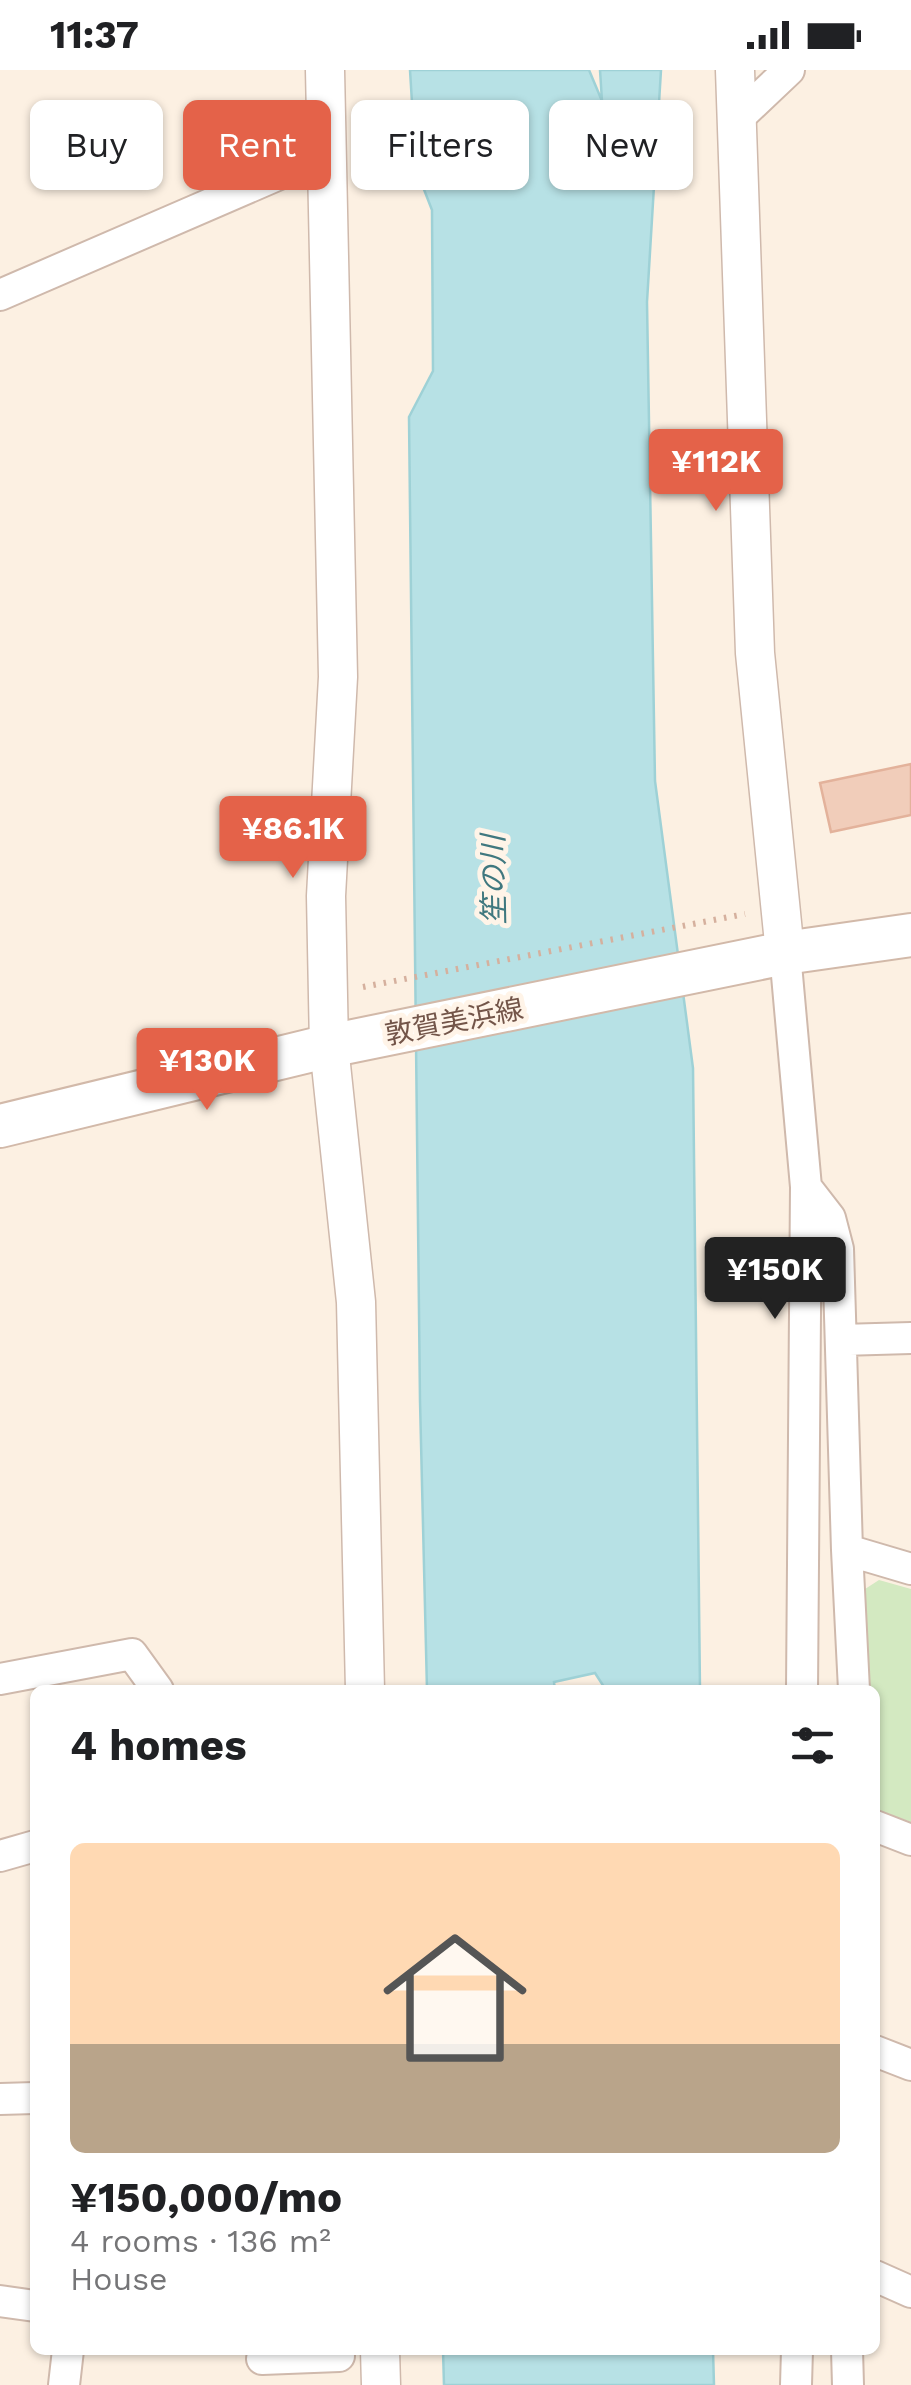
<!DOCTYPE html>
<meta charset="utf-8">
<style>
body{margin:0;font-family:"Work Sans","Noto Sans JP",sans-serif;background:#f2f2f2;color:#202124;height:100vh;display:flex;flex-direction:column;font-size:38px;white-space:nowrap}
*{box-sizing:border-box;margin:0}
p{font-size:32px;color:#757577}
.icon{flex:none;width:55px;height:55px;fill:none;stroke:currentColor;stroke-width:2;stroke-linecap:round;stroke-linejoin:round}
.map{position:relative;flex:1;overflow:hidden}
.details{position:absolute;left:30px;top:1615px;width:850px;height:670px;display:flex;flex-direction:column;background:#fff;border-radius:15px;box-shadow:0 2px 8px #0004}
.details>*{flex:none}
.hud{position:absolute;left:30px;top:30px;width:852px;height:90px;display:flex;gap:20px}
.price{position:absolute;translate:-50% -85px;padding:0 22px;border-radius:10px;background:#e46249;color:#fff;font-size:32px;line-height:65px;filter:drop-shadow(0 2px 5px #0008)}
.price::after{content:'';position:absolute;left:50%;top:60px;width:30px;height:22px;margin-left:-15px;background:inherit;clip-path:polygon(0 0,100% 0,50% 100%)}
.price.current{background:#222;color:#fff}
ul{padding:0;list-style:none}
li{display:grid;align-content:center;gap:20px;height:530px;padding:0 40px}
li span{display:grid;place-items:center;height:310px;border-radius:15px;color:#555}
li>.icon{margin-inline-start:auto}
span .icon{width:180px;height:180px;fill:#fffc;stroke-width:1}
li b{font-size:42px}
h2{display:flex;justify-content:space-between;align-items:center;height:120px;padding:0 40px;font-size:42px}
.tag{padding:0 35px;border-radius:15px;background:#fff;box-shadow:0 2px 8px #0004;font-size:35px;line-height:90px}
.tag.current{background:#e46249;color:#fff}
.status{display:flex;justify-content:space-between;align-items:center;height:70px;padding:0 50px;background:#fff;direction:ltr}
.status svg{height:28px;fill:currentColor}
.map>svg:first-child{display:block}
.green{fill:#d3e9c1}
.water{fill:#b7e1e5;stroke:#9ed1d6;stroke-width:2.5}
.building{fill:#f1cdba;stroke:#e3b29b;stroke-width:2.5}
.lines{fill:none;stroke-linecap:round;stroke-linejoin:round}
.minor-casing{stroke:#cfb9ac;stroke-width:34}
.tertiary-casing{stroke:#cfb9ac;stroke-width:41}
.secondary-casing{stroke:#d2b9a9;stroke-width:46}
.path{stroke:#d5b09e;stroke-width:6;stroke-dasharray:2.5 8;stroke-linecap:butt}
.minor{stroke:#fff;stroke-width:30}
.tertiary{stroke:#fff;stroke-width:38}
.secondary{stroke:#fff;stroke-width:42}
.labels{text-anchor:middle;stroke-width:10;stroke-linejoin:round;paint-order:stroke}
.street-label{font-size:28px;fill:#735549;stroke:#fff4e8}
.water-label{font-size:30px;font-style:italic;fill:#40787f;stroke:#fff4e8}
</style>
<div class="status"><b>11:37</b><svg viewBox="0 0 49 12"><path d="M0 12V9h3v3zM5 12V6h3v6zM10 12V3h3v9zM15 12V0h3v12zM26 1h20v11H26zM47 4h2v5h-2z"/></svg></div>
<div class="map">
<svg width="911" height="2315" viewBox="0 0 911 2315">
<rect width="100%" height="100%" fill="#fcf0e2"/>
<path class="green" d="M 879,1510 L 911,1519 L 911,1752 L 875,1739 L 875,1620 L 866,1620 L 862,1521 Z"/>
<path class="water" d="M 410,0 L 589,0 L 602,31 L 600,0 L 661,0 L 647,232 L 655,711 L 693,998 L 700,1620 L 606,1620 L 595,1603 L 554,1612 L 555,1620 L 427,1620 L 420,1331 L 409,347 L 433,301 L 432,140 L 416,99 Z
M 443,2280 L 713,2280 L 714,2315 L 444,2315 Z"/>
<path class="building" d="M 911,694 L 911,745 L 831,762 L 820,713 Z"/>
<g class="lines">
<defs>
<path id="minor" d="M 735,51 L 789,0
M 0,225 L 328,83
M 785,883 L 806,1117 L 802,1620
M 806,1117 L 830,1148 L 838,1179 L 847,1480
M 841,1270 L 911,1268
M 0,1609 L 132,1584 L 158,1620
M 854,1620 L 847,1480 L 911,1499
M 875,1756 L 911,1770
M 0,1786 L 35,1776
M 875,1981 L 911,1995
M 0,2029 L 35,2028
M 875,2206 L 911,2222
M 0,2231 L 35,2236
M 847,2280 L 848,2315
M 262,2289 L 339,2286
M 64,2315 L 68,2280
M 796,2315 L 797,2280"/>
<path id="tertiary" d="M 325,0 L 338,607 L 326,826 L 329,976 L 356,1232 L 365,1620
M 735,0 L 755,583 L 785,883
M 380,2280 L 381,2315"/>
<path id="secondary" d="M 0,1056 L 329,976 L 785,883 L 911,865"/>
</defs>
<use href="#minor" class="minor-casing"/>
<use href="#tertiary" class="tertiary-casing"/>
<use href="#secondary" class="secondary-casing"/>
<path class="path" d="M 363,917 L 745,844"/>
<use href="#minor" class="minor"/>
<use href="#tertiary" class="tertiary"/>
<use href="#secondary" class="secondary"/>
</g>
<g class="labels">
<g class="street-label">
<text transform="translate(454 951) rotate(-11)" y="10">敦賀美浜線</text>
</g>
<g class="water-label">
<text transform="translate(494 810) rotate(-91)" y="10">笙の川</text>
</g>
</g>
</svg>
<b class="price" style="left:716px;top:444px">¥112K</b>
<b class="price" style="left:293px;top:811px">¥86.1K</b>
<b class="price" style="left:207px;top:1043px">¥130K</b>
<b class="price current" style="left:775px;top:1252px">¥150K</b>
<div class="hud">
<a class="tag">Buy</a>
<a class="tag current">Rent</a>
<a class="tag">Filters</a>
<a class="tag">New</a>
</div>
<section class="details">
<h2>4 homes<svg class="icon" aria-label="filters" viewBox="0 0 24 24"><path d="M4 7h16M4 17h16"/><circle cx="9" cy="7" r="2"/><circle cx="15" cy="17" r="2"/></svg></h2>
<ul>
<li><span style="background:linear-gradient(#ffd9b3 65%,#b9a48a 0)"><svg class="icon" aria-label="home" viewBox="0 0 24 24"><path d="M3 11l9-7 9 7M6 9v11h12V9"/></svg></span><div><b>¥150,000/mo</b><p>4 rooms · 136 m²</p><p>House</p></div></li>
</ul>
</section>
</div>
